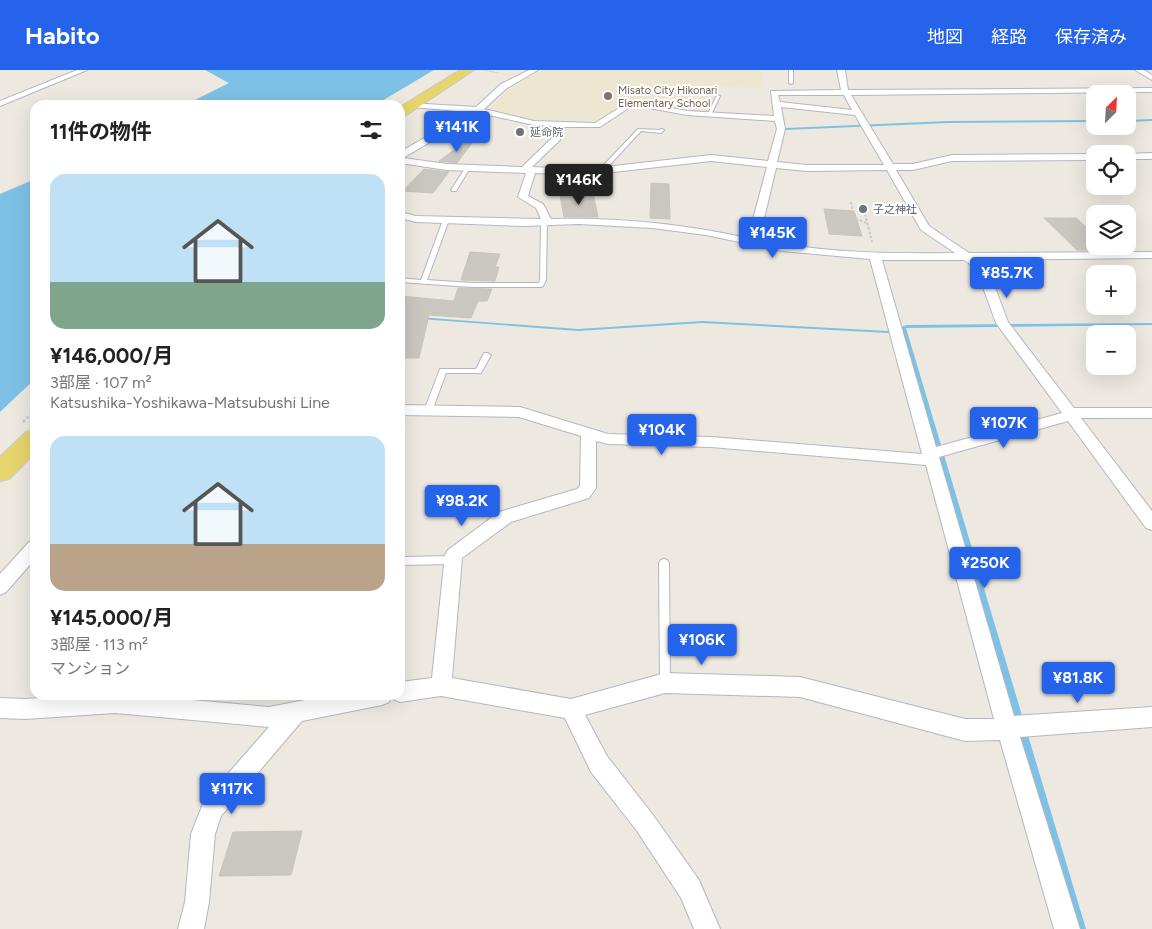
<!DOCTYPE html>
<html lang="ja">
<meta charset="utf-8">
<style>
body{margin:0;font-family:Figtree,"Noto Sans JP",sans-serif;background:#f2f2f2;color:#222;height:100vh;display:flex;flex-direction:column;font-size:19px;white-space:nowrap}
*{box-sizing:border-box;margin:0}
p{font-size:16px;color:#767676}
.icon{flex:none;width:28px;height:28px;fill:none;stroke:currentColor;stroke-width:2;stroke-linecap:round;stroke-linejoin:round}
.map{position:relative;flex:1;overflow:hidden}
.side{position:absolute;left:30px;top:30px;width:375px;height:600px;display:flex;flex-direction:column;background:#fff;border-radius:15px;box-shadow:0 5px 20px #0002}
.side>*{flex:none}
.needle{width:32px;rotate:24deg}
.controls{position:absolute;left:1086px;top:15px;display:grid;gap:10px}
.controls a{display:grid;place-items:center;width:50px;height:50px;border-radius:10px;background:#fff;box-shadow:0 5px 20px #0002;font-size:25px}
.price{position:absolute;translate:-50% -42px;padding:0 11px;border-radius:5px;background:#2563eb;color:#fff;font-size:16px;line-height:32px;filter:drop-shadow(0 1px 2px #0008)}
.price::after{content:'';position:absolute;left:50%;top:30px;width:15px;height:11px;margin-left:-8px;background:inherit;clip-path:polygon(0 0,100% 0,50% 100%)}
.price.active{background:#222;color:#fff}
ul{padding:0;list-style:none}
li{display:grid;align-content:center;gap:10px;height:265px;padding:0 20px}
li span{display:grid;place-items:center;height:155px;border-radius:15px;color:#555}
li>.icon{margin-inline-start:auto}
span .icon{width:90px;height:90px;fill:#fffc;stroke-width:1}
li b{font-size:21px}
h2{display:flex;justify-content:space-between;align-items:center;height:60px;padding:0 20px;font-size:21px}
header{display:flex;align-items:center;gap:30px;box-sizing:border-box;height:70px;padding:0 25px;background:#2563eb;color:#fff}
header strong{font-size:24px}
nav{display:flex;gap:28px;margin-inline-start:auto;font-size:18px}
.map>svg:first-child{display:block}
.education{fill:#ede7d2}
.water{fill:#7ec1e6}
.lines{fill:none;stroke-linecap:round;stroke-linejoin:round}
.stream{fill:#7ec1e6;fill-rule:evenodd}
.building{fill:#c9c7bf;stroke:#c9c5ba}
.lane-casing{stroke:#b4b6bf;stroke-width:2}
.street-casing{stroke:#b4b6bf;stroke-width:2}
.primary-casing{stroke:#c8c8c8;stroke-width:2}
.path-far2{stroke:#c8c8c8;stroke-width:1;stroke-dasharray:2 1;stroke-linecap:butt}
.path-far1{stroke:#c8c8c8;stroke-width:2;stroke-dasharray:2.5 2;stroke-linecap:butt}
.path{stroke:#c8c8c8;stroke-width:2.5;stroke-dasharray:3 2;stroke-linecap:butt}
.lane{fill:#fff;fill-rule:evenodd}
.street{fill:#fff;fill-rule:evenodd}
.primary{fill:#e6d46d;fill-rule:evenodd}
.education-dot{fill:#8d6e63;stroke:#fff;stroke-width:2}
.worship-dot{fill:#6b7280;stroke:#fff;stroke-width:2}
.labels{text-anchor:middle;stroke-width:4;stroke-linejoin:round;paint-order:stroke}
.far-education-label{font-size:11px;fill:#785e54;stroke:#fff;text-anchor:start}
.far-worship-label{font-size:11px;fill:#5b616d;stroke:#fff;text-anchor:start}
</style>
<header>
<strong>Habito</strong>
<nav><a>地図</a><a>経路</a><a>保存済み</a></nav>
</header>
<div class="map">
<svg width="1152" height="859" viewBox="0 0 1152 859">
<rect width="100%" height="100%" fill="#ede9e1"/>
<path class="education" d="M 542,0 L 762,0 L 764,19 L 719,16 L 707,42 L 663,37 L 632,29 L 606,46 L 585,51 L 534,50 L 488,40 L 516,12 Z"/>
<path class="water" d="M 205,0 L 434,0 L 375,35 L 185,35 L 229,13 Z
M 35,109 L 35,309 L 0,342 L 0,124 Z"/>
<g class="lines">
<path class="stream" d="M 1152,49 L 1152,51 L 1128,52 L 1128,50 Z
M 1095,50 L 1095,52 L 948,53 L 786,60 L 784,59 L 786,58 L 948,51 Z
M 418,247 L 578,259 L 702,251 L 888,261 L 907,255 L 1152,253 L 1152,255 L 906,258 L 1086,859 L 1076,859 L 901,259 L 888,263 L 702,253 L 578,261 L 420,249 L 418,248 Z"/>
</g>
<path class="building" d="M 469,69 L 472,73 L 457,93 L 439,91 Z
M 424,99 L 449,102 L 433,123 L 403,121 Z
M 651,113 L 669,114 L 670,149 L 650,148 Z
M 593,123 L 598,147 L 564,147 L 560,125 Z
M 824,139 L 854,141 L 862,166 L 829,164 Z
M 1044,148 L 1076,148 L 1095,165 L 1095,180 L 1077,180 Z
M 470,182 L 500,184 L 495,197 L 499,197 L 495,211 L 461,210 Z
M 458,218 L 492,219 L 487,231 L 478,231 L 471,248 L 429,245 L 419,288 L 400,288 L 400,226 L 454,231 Z
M 302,761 L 291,805 L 219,806 L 233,762 Z"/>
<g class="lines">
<defs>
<path id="lane" d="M 789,0 L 793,0 L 793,13 L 791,14 L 789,13 Z
M 717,25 L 720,26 L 711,45 L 707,46 Z
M 638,59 L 659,60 L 662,59 L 664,60 L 661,63 L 641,61 L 604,101 L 600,101 L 600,99 Z
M 466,97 L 470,98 L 456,121 L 452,121 L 451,120 Z
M 446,148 L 449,150 L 427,210 L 472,213 L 539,213 L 540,210 L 541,153 L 544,151 L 547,153 L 546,210 L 543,216 L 541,217 L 472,217 L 400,212 L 400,208 L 421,210 L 443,150 Z
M 484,283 L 487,283 L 491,285 L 481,303 L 446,303 L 432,341 L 428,344 L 425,343 L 424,341 L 440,299 L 476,299 Z
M 454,486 L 457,487 L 459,490 L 457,493 L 454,494 L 400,495 L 400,487 Z
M 664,489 L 667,490 L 669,493 L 670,613 L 669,617 L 665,618 L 661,617 L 660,613 L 659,493 L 661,490 Z"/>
<path id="street" d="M 77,0 L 87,0 L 0,36 L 0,31 Z
M 529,0 L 538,0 L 507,18 L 484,39 L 534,51 L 595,53 L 632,30 L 687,41 L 774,46 L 771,21 L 841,20 L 837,0 L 845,0 L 848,20 L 1152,18 L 1152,22 L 851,25 L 893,94 L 913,94 L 952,85 L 1095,84 L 1095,90 L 952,91 L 913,100 L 896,100 L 929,156 L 969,183 L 1152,182 L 1152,188 L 979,190 L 987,196 L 1008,252 L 1074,338 L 1152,338 L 1152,348 L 1081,348 L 1152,441 L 1152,460 L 1146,458 L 1068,351 L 939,387 L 1014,646 L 1152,637 L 1152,657 L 1020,667 L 1080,859 L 1054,859 L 1000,670 L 965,671 L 800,627 L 665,623 L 585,645 L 607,686 L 653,745 L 699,810 L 720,859 L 694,859 L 681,828 L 637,761 L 591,702 L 565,648 L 441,626 L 400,632 L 393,629 L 392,626 L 389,632 L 382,635 L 302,651 L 221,746 L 215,764 L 209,832 L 204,859 L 178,859 L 185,832 L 191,764 L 204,731 L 269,657 L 115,643 L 25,649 L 0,648 L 0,628 L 25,629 L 85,625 L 137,625 L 269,637 L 331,625 L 400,625 L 400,612 L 432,608 L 445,485 L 448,480 L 499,442 L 577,419 L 580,416 L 581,366 L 519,347 L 400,345 L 400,335 L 520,337 L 608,364 L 711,367 L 922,384 L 870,189 L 782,181 L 706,165 L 652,158 L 579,154 L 524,156 L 416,152 L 400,148 L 400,142 L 416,146 L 541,149 L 536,138 L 518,127 L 526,103 L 447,100 L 400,93 L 400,82 L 469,42 L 412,37 L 409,37 L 409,33 L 476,37 L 501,14 ZM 778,25 L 844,25 L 852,40 L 780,32 ZM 633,35 L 687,45 L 775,51 L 777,59 L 768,91 L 711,85 L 587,99 L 532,97 L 560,70 L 564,57 L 600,57 ZM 781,37 L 855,45 L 884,95 L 807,95 L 777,92 L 785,59 ZM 479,43 L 534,55 L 556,56 L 553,67 L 522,97 L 447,94 L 403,88 ZM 711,91 L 767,97 L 748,168 C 683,154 618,147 551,149 L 543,134 L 528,126 L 535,103 L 587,105 ZM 776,98 L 807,101 L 887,100 L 921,160 L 955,183 C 889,184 823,183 759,170 ZM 882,190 L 964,190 L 976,198 L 996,253 L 1062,343 L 936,377 ZM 596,371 L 608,374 L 711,377 L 926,395 L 994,649 L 965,649 L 800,607 L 665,603 L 571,629 L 452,608 L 462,488 L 511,452 L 589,428 L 596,418 Z
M 1135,0 L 1144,0 L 1152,5 L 1152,10 Z
M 1152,83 L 1152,89 L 1128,89 L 1126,84 Z
M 35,470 L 35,489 L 6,522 L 0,525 L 0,504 L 29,472 Z"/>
<path id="primary" d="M 460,0 L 474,0 L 405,46 L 400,47 L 400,37 Z
M 35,359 L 35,383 L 9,409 L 0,411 L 0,387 L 26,362 Z"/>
</defs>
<use href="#lane" class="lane-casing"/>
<use href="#street" class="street-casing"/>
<use href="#primary" class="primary-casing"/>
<path class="path-far2" d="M 483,0 L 499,3
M 456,85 L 480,66"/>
<path class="path-far1" d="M 851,132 L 854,148 L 867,153
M 865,144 L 872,172"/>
<path class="path" d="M 23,352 L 35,340"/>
<use href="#lane" class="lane"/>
<use href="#street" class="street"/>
<use href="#primary" class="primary"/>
</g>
<circle class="education-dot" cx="608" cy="26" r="5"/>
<g class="worship-dot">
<circle cx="520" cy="62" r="5"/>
<circle cx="863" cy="139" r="5"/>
</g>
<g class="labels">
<g class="far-education-label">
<text x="618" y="24">Misato City Hikonari<tspan x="618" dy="13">Elementary School</tspan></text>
</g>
<g class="far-worship-label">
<text x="530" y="66">延命院</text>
<text x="873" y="143">子之神社</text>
</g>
</g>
</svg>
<div class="controls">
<a><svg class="needle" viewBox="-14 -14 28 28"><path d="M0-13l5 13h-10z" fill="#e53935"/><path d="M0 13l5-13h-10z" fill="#767676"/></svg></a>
<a><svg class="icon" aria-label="locate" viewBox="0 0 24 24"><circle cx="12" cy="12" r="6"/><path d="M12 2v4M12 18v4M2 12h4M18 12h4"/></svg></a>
<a><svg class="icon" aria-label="layers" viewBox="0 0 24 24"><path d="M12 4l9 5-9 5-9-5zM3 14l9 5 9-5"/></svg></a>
<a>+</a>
<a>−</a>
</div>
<b class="price" style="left:457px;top:83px">¥141K</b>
<b class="price active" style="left:579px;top:136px">¥146K</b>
<b class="price" style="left:773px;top:189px">¥145K</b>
<b class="price" style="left:1007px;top:229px">¥85.7K</b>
<b class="price" style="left:1004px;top:379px">¥107K</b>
<b class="price" style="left:662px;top:386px">¥104K</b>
<b class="price" style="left:462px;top:457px">¥98.2K</b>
<b class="price" style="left:985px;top:519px">¥250K</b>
<b class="price" style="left:702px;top:596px">¥106K</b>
<b class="price" style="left:1078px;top:634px">¥81.8K</b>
<b class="price" style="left:232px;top:745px">¥117K</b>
<section class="side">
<h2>11件の物件<svg class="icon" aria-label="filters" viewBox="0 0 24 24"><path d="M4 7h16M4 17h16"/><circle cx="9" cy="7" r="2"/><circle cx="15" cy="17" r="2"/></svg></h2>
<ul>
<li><span style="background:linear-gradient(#bfe0f5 70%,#7fa58c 0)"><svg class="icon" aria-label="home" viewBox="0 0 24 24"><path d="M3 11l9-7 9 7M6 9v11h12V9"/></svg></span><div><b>¥146,000/月</b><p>3部屋 · 107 m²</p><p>Katsushika-Yoshikawa-Matsubushi Line</p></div></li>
<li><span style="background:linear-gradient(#bfe0f5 70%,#b9a48a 0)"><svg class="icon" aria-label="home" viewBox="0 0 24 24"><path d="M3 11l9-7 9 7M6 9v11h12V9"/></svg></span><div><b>¥145,000/月</b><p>3部屋 · 113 m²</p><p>マンション</p></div></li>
</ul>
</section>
</div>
